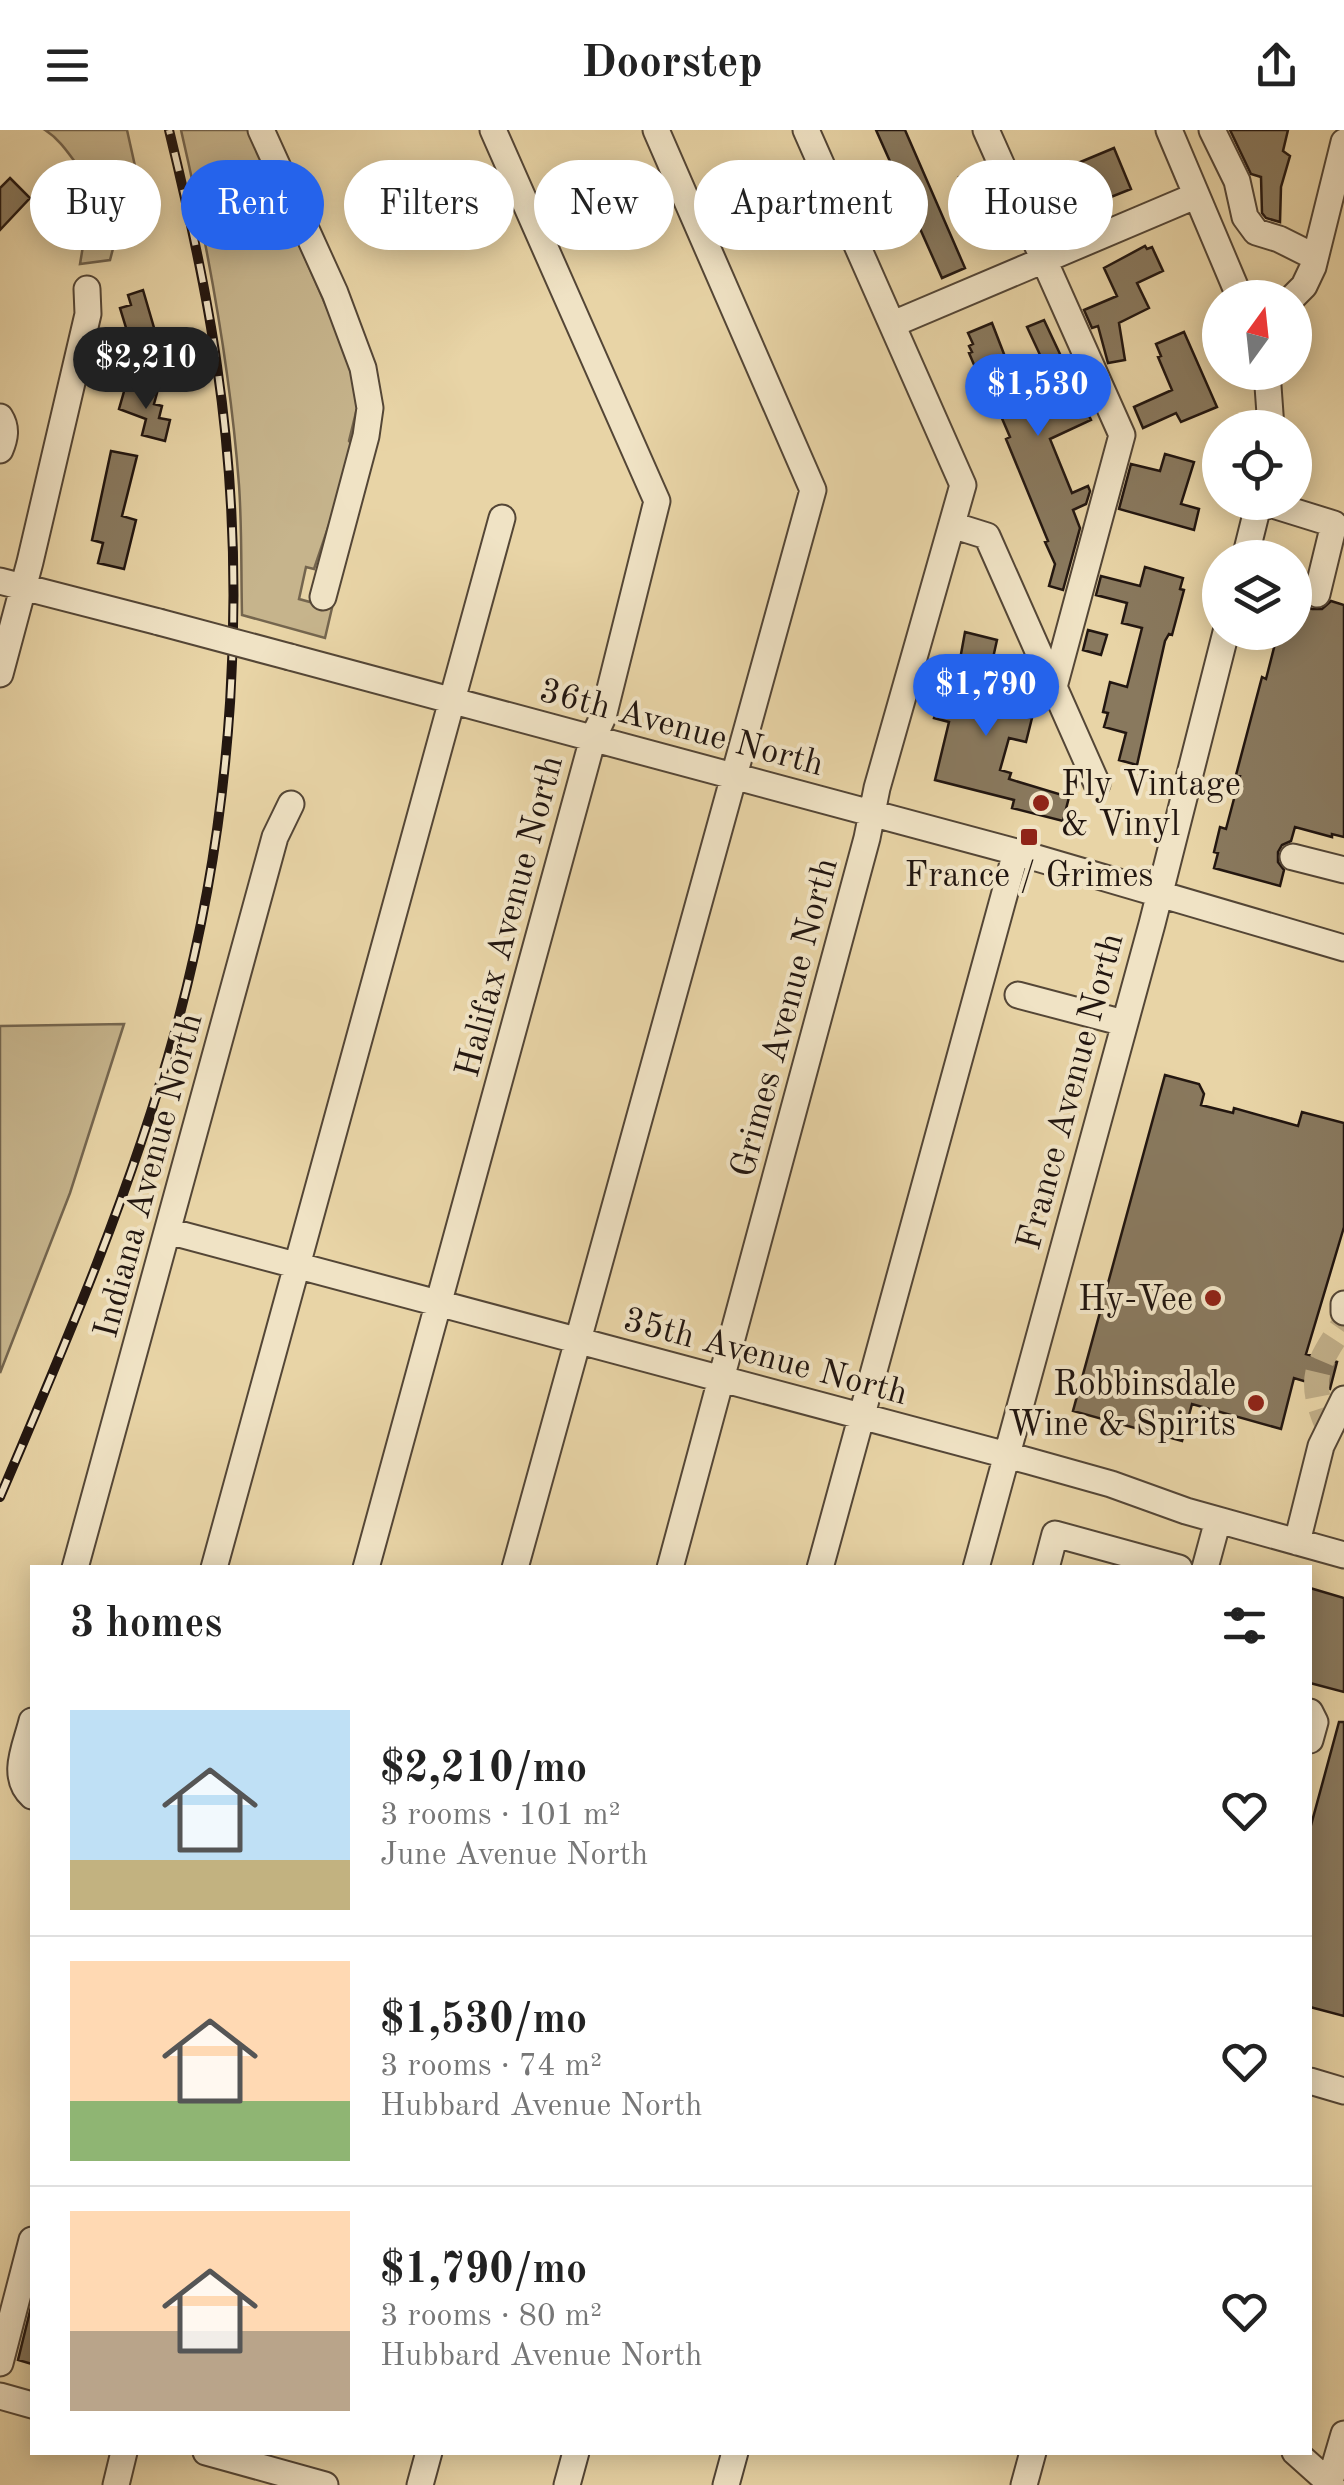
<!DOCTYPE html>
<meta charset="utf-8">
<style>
body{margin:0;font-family:"Old Standard TT",serif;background:#f2f2f2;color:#222;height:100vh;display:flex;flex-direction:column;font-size:38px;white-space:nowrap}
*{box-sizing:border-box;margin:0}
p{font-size:32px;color:#767676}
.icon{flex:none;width:55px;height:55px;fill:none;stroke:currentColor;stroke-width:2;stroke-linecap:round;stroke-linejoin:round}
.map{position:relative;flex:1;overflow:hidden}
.panel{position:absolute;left:30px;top:1435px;width:1282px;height:890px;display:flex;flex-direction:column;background:#fff;border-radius:0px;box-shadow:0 5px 25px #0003}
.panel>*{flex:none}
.banner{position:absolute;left:30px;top:30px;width:1285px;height:90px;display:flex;gap:20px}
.needle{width:65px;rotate:15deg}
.tools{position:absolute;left:1202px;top:150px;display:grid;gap:20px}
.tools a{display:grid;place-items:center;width:110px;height:110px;border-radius:50%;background:#fff;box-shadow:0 5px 25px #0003;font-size:50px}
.price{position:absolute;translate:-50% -85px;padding:0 22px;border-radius:35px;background:#2563eb;color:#fff;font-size:32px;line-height:65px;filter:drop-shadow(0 2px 5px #0008)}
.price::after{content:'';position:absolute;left:50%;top:60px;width:30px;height:22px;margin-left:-15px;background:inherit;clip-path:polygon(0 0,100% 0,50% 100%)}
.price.selected{background:#222;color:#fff}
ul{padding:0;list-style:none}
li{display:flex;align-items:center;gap:30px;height:250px;padding:0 40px}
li+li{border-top:2px solid #e0e0e0}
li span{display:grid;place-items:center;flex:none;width:280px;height:200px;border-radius:0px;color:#555}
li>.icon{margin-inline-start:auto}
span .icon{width:120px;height:120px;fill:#fffc;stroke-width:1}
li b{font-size:42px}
h2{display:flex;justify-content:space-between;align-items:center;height:120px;padding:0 40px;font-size:42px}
.chip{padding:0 35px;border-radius:45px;background:#fff;box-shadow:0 5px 25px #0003;font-size:35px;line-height:90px}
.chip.selected{background:#2563eb;color:#fff}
header{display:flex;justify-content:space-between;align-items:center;height:130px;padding:0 40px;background:#fff;font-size:45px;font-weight:700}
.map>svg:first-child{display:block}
.green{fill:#c6b48c;stroke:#74654e;stroke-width:2.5}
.building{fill:#89795e;stroke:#221610;stroke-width:2.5}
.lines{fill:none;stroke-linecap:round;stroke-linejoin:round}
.minor-tunnel{stroke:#c0ae88;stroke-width:25;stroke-dasharray:25 12;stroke-linecap:butt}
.minor-casing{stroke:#544636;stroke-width:29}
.minor{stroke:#f0e3c5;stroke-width:25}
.rail-casing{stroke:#221610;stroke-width:10}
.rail{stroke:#f0e3c5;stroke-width:6;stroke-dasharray:19;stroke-linecap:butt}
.minor-bridge-casing{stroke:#544636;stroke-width:29;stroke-linecap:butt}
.minor-bridge{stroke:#f0e3c5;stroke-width:25}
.poi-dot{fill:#8f2418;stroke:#f0e3c5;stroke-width:4}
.labels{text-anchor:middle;stroke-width:8;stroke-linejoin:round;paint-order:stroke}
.street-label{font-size:35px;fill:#221610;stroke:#f0e3c5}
.poi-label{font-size:35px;fill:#221610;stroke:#f0e3c5;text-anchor:end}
</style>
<header><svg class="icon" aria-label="menu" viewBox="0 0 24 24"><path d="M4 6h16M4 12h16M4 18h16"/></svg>Doorstep<svg class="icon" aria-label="share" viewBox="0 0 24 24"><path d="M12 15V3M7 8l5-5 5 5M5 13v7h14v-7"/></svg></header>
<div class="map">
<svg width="1344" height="2355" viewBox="0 0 1344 2355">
<rect width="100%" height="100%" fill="#e8d4a6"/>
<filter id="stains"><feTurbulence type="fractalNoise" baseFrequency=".002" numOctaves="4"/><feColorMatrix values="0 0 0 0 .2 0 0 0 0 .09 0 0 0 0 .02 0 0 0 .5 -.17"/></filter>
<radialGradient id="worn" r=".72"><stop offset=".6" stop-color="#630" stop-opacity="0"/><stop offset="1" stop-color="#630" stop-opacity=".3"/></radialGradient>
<path class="green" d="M 45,0 L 127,0 L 135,36 L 110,130 L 80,134 L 89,80 L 88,48 C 73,32 64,12 45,0 Z
M 181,0 L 249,0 L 358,249 L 358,274 L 349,311 L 355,318 L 314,439 L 306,437 L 299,469 L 332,478 L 325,508 L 242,485 C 241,442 242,398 239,355 C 230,235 208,117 181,0 Z
M 124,894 L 70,1063 L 0,1243 L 0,896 Z"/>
<path class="building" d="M 876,0 L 905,0 L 965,138 L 942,148 Z
M 1230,0 L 1288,0 L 1283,21 L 1290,26 L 1281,57 L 1280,92 L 1266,88 L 1262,83 L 1261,47 L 1251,44 Z
M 1114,18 L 1131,59 L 1071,83 L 1054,43 Z
M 976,39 L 983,53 L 966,62 L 959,47 Z
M 10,48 L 30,68 L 0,100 L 0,58 Z
M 1002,76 L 1015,104 L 1007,108 L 1003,98 L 996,102 L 987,83 Z
M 1145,116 L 1147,119 L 1152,117 L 1163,141 L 1137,153 L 1149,178 L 1119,193 L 1125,230 L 1108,233 L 1098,196 L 1092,198 L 1084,180 L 1117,166 L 1104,138 Z
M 143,160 L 155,201 L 163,199 L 171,225 L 147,232 L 141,211 L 131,214 L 120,178 L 131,175 L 128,165 Z
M 1044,190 L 1091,290 L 1050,309 L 1072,363 L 1088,356 L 1090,361 L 1086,374 L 1073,380 L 1080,398 L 1063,460 L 1049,456 L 1055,434 L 1045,412 L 1048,411 L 1006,309 L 1010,307 L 982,242 L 979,236 L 975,237 L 969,223 L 972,222 L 969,216 L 973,214 L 968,203 L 992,193 L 1028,286 L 1062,272 L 1027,197 Z
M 1184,202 L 1217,277 L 1181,292 L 1176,283 L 1143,298 L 1134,277 L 1172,260 L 1158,227 L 1161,226 L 1156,214 Z
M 133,257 L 157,263 L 154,274 L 162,276 L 159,288 L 170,290 L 165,311 L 142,305 L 146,289 L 119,279 L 125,258 L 132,260 Z
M 111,321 L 137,326 L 122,386 L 136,390 L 124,439 L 98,433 L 103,413 L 92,410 Z
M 1165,324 L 1194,332 L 1181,374 L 1199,379 L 1194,400 L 1119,379 L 1131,334 L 1160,341 Z
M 1145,437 L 1183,448 L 1180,459 L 1184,460 L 1172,505 L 1169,504 L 1165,511 L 1137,635 L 1119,630 L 1126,603 L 1104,597 L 1108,583 L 1103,582 L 1110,552 L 1127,557 L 1142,498 L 1122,493 L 1127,473 L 1096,465 L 1101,446 L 1140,456 Z
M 1295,461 L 1301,463 L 1305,475 L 1312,479 L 1322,479 L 1331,471 L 1344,475 L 1344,707 L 1332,704 L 1332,707 L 1295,697 L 1291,711 L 1282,715 L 1278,722 L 1278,732 L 1284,740 L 1280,756 L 1214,738 L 1218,723 L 1214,722 L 1220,697 L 1226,699 L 1240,646 L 1236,645 L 1262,547 L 1266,549 L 1278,502 L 1295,502 Z
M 1088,500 L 1107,505 L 1101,525 L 1083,520 Z
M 965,502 L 997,510 L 991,537 L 981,534 L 972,573 L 1032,588 L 1026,612 L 1009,608 L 1000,640 L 1011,643 L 1009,649 L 1069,667 L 1063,691 L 1012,678 L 1014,670 L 935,650 L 949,592 L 934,588 L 940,564 L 953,568 Z
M 1165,945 L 1199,954 L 1204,964 L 1201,975 L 1233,983 L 1234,978 L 1298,996 L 1302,982 L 1344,993 L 1344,1097 L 1306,1224 L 1337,1232 L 1330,1259 L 1294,1248 L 1281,1299 L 1192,1274 L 1182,1311 L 1073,1281 Z
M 1310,1458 L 1344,1468 L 1344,1562 L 1310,1553 Z
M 1339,1592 L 1344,1592 L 1344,1886 L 1310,1877 L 1310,1699 Z
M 32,2173 L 32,2234 L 18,2230 Z"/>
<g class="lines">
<path class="minor-tunnel" d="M 1330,1302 C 1308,1252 1313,1239 1344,1194"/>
<defs>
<path id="minor" d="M 261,0 L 335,163 L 363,238 L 370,278 L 366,306 L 323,467
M 986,0 L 1122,305 L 1054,557
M 1169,0 L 1240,168
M 1212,0 L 1237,51 L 1245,87 L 1256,102 L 1279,109 L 1315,127
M 1292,168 L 1304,156 L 1313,137 L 1344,12
M 893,194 L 1195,66
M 1267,242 L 1271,298
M 0,287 C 7,298 5,308 0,320
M 1263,372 L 1334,394 L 1317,464
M 952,395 L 987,406 L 1097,654
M 1245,428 L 1259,372
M 0,451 L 159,492
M 290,527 L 1016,722 L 1344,818
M 0,544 L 30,432 L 88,184 L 87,159
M 1293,727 L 1344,740
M 1018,865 L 1124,893
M 168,1101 L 1029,1331 L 1111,1354 L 1186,1381 L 1344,1425
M 1344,1174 L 1344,1182
M 1297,1412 L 1321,1316 L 1344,1269
M 75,1438 L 275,707 L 291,674
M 214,1438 L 502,388
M 366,1438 L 593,608 L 603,587 L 657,371 L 493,0
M 515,1438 L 813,360 L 656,0
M 670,1438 L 867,708 L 877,658 L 963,355 L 806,0
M 820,1438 L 1016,722
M 976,1438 L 1152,794 L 1226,502
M 1046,1438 L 1055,1404 L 1179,1438
M 1205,1438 L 1218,1390
M 1310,1582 L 1315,1592 L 1310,1610
M 32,1591 C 26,1616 10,1646 32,1666
M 1310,1951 L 1344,1961
M 0,2233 L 32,2110
M 0,2266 L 32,2275
M 206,2322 L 325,2355
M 1295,2322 L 1332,2355
M 116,2355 L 124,2322
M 420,2355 L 429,2322
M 567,2355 L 576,2322
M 726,2355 L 735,2322
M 1024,2355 L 1033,2322
M 1329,2355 L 1344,2304"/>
</defs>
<use href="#minor" class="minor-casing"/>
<use href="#minor" class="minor"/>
<defs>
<path id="rail" d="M 0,1367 C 65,1215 131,1062 175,902 C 234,689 249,455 217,236 C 206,157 188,78 169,0"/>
</defs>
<use href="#rail" class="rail-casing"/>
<use href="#rail" class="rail"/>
<defs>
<path id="minor-bridge" d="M 159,492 L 290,527"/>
</defs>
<use href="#minor-bridge" class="minor-bridge-casing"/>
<use href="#minor-bridge" class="minor-bridge"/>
</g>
<g class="poi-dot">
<circle cx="1041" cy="673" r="10"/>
<rect x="1019" y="697" width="20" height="20" rx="5"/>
<circle cx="1213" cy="1168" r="10"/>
<circle cx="1256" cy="1273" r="10"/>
</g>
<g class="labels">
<g class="street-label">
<text transform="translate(682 596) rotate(15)" y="12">36th Avenue North</text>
<text transform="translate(508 786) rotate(-75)" y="12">Halifax Avenue North</text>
<text transform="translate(783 887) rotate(-75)" y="12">Grimes Avenue North</text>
<text transform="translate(1069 961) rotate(-75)" y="12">France Avenue North</text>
<text transform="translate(147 1045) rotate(-75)" y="12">Indiana Avenue North</text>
<text transform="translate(766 1225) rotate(15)" y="12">35th Avenue North</text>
</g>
<g class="poi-label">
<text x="1061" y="665" text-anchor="start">Fly Vintage<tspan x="1061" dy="40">&amp; Vinyl</tspan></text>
<text x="1029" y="756" text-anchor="middle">France / Grimes</text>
<text x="1193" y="1180">Hy-Vee</text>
<text x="1236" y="1265">Robbinsdale<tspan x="1236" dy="40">Wine &amp; Spirits</tspan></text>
</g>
</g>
<rect width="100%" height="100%" filter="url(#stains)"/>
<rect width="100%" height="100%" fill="url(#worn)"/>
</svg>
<div class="tools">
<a><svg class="needle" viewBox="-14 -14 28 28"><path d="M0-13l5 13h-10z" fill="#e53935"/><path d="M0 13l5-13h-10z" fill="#767676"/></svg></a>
<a><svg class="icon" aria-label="locate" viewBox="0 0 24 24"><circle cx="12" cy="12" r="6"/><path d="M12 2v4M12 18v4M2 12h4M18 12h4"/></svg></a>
<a><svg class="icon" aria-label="layers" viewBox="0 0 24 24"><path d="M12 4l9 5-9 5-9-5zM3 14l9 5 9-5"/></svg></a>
</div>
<b class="price selected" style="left:146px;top:282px">$2,210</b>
<b class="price" style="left:1038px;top:309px">$1,530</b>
<b class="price" style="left:986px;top:609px">$1,790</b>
<div class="banner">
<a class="chip">Buy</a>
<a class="chip selected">Rent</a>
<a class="chip">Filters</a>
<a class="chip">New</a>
<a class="chip">Apartment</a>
<a class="chip">House</a>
</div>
<section class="panel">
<h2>3 homes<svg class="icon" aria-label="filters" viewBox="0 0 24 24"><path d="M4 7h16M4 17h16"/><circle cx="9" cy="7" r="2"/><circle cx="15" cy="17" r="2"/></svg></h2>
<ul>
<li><span style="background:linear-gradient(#bfe0f5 75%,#c2b280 0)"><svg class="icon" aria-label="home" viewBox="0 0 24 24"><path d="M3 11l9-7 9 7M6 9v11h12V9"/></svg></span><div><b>$2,210/mo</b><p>3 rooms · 101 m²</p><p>June Avenue North</p></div><svg class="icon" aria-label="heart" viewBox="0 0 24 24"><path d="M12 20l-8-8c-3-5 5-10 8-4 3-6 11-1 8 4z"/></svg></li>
<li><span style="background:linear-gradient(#ffd9b3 70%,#8fb573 0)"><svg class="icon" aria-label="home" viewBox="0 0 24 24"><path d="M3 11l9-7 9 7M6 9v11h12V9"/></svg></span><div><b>$1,530/mo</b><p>3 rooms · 74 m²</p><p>Hubbard Avenue North</p></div><svg class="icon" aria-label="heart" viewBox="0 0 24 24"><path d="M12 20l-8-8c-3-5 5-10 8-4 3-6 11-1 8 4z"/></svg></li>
<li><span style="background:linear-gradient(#ffd9b3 60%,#b9a48a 0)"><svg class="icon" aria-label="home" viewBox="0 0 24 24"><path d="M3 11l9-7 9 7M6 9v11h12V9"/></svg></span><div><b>$1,790/mo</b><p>3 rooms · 80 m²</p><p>Hubbard Avenue North</p></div><svg class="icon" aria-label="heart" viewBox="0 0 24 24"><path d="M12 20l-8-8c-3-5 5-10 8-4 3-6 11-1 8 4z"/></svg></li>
</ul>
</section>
</div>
